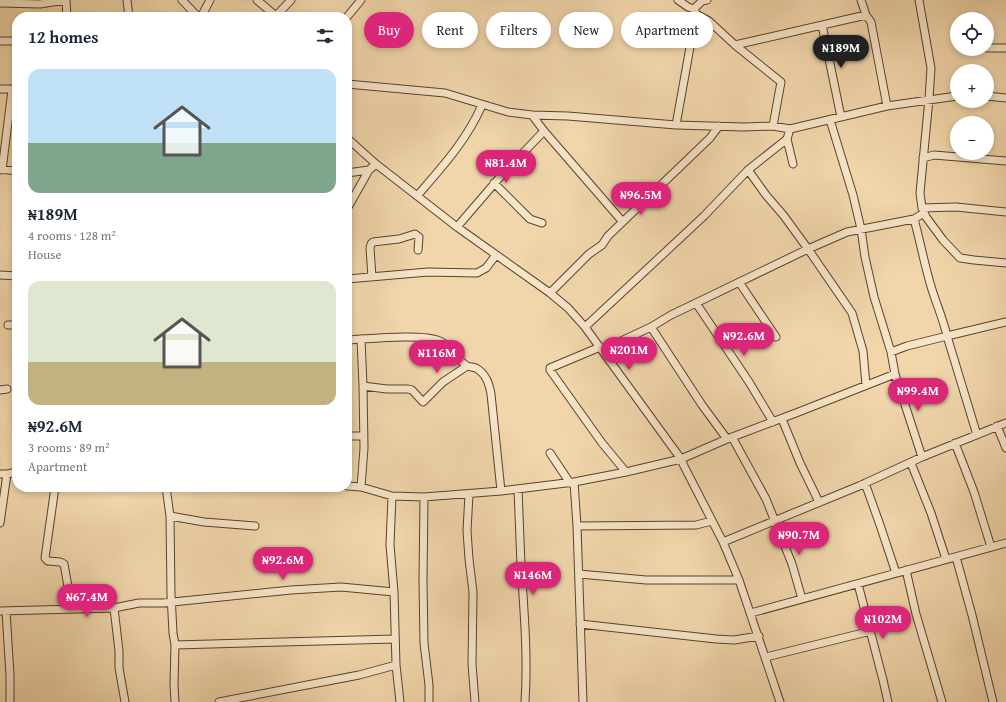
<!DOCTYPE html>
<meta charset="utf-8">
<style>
body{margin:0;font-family:"Gentium Book Plus",serif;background:#f6f6f7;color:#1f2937;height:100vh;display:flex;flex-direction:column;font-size:15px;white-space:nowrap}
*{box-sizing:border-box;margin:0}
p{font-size:13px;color:#747a83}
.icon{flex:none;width:22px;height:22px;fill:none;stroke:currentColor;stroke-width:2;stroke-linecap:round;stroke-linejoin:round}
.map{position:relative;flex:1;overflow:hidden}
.panel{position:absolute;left:12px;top:12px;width:340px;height:480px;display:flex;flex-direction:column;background:#fff;border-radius:16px;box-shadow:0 2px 6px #0003}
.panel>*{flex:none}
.banner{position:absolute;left:364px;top:12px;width:380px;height:36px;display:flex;gap:8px}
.tools{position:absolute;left:950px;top:12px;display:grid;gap:8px}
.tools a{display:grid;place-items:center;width:44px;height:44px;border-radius:50%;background:#fff;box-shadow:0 2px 6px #0003;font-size:20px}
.price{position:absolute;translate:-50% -34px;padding:0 9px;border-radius:14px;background:#db2777;color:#fff;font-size:13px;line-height:26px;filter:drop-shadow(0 1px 2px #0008)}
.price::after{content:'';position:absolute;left:50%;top:24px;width:12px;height:9px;margin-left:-6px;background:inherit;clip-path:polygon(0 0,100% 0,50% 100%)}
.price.active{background:#222;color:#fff}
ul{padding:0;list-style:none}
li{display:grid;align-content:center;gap:8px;height:212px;padding:0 16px}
li span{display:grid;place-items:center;height:124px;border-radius:12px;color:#555}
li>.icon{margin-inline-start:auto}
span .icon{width:72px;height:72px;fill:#fffc;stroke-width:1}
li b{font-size:17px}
h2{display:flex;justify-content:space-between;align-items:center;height:48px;padding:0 16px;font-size:17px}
.chip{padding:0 14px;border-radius:18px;background:#fff;box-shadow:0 2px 6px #0003;font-size:14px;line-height:36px}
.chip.active{background:#db2777;color:#fff}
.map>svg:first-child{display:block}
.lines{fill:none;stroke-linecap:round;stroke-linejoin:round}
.minor-casing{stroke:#5a412b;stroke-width:9}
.minor{stroke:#f6e4c8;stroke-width:7}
</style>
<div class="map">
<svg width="1006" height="702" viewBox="0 0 1006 702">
<rect width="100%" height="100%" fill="#f1d6ab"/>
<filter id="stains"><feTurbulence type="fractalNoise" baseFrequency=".005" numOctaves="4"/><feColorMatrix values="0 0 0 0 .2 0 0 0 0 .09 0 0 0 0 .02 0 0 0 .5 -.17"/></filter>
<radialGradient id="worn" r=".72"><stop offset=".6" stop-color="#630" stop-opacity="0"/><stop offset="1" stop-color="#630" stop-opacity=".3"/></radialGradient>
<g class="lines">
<defs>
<path id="minor" d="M 66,0 L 67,17
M 127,0 L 129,17
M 182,0 L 198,17
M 257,0 L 277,17
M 678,0 L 688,7 L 694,9 L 702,1 L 707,0
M 861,0 L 866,15
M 919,0 L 931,68 L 929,99 L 920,193 L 922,208 L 926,217 L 943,240 L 960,258 L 974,260 L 1006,263
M 0,3 L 40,4 L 66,0
M 696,14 L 709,21 L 735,45 L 781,82 L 773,126
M 201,17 L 210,0
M 275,17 L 291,0
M 347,17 L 361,0
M 822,25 L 841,117
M 0,41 L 17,41
M 735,45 L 866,15 L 871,22 L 887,106
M 987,48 L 1006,48
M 347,84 L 445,93 L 508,112 L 532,115 L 568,116 L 676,125 L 744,127 L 773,126 L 790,129 L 887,106 L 957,96
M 0,89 L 17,89
M 987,96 L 1006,98
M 532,115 L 544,131 L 622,221
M 830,120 L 853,195 L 861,229 L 865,257 L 874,297 L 891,352 L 895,374 L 922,457
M 676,125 L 696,14 L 694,9
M 347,138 L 376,164 L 457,227 L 550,293 L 568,308 L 585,327 L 681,459 L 684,466 L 723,542 L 739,580 L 780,702
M 787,139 L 793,164
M 923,158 L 934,155 L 1006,161
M 0,169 L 17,171
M 2,170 L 12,90
M 748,170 L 766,195 L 784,216 L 808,249 L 852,313 L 863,351 L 866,385
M 347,173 L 369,170
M 494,183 L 530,219 L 542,223
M 417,196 C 442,167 467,140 482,105
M 922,208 L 956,207 L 1006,212
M 347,209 L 369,170 L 376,164
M 457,227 L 500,177 L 544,131
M 0,275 L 17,276
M 372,277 L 370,248 L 371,244 L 373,242 L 399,239 L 415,234 L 419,237 L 418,250
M 347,279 L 428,272 L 477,273 L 486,268 L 496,255
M 739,282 L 776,337
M 550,293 L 589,254 L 602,245 L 608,236 L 710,138 L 719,126
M 696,303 L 749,382 L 773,422
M 8,325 L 17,325
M 585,327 L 704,216 L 748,170 L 787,139 L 790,129
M 651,327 L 702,405 L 727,439
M 361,339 L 363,386 L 364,448 L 361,487
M 347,340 C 368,339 422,333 440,341 C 451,346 457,360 467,366 C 470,367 473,367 476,368 C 486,374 489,383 491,394 L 501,491
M 600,347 L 550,368 L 550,370 L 602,443 L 626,472
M 602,350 L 651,327 L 671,315 L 696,303 L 808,249 L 847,232 L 914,219 L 924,213
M 891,352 L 907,346 L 947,336 C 943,318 935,301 930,283 C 924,262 920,241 914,219
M 363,386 L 387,389 L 408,389 L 412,390 L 423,402 L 443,382 L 467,366
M 0,390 L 7,389
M 782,419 L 800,463 L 819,502
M 997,426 L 1006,448
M 977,435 L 947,336 L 1006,322
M 347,436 L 363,436
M 732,437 L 766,499 L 792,564 L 802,599
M 955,443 L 974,492 L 991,547
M 550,453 L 570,483
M 911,463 L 931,513 L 946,559
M 0,474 L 7,474 L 17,472
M 574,482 L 577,526 L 583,702
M 865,483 L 880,525 L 896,573
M 347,486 L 361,487 L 392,496 L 424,497 L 501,491 L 574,482 L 626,472 L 681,459 L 727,439 L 796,413 L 895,374
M 55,487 L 45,558 L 48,561 L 60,562 L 64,564 L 72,609
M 166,487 L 170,516 L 171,594 L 173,633 L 175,645 L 174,685 L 175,702
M 518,489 C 519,514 520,540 521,565 C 524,611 528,656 525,702
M 469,494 L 467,531 L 469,559 L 473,592 L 472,664 L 475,702
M 392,496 L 390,545 L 394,592 L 396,665 L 400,702
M 424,497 L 423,581 L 424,643 L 429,685 L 429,701
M 170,516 L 204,522 L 255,526
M 0,523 L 7,474
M 577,526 L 696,525 L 712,521
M 723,542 L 859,486 L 922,457 L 1006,423
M 956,557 L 972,615 L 993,702
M 906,570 L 916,614 L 942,702
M 579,574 L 646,580 L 739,580
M 858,584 L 883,680 L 888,702
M 114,608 L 119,651 L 119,668 L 125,702
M 0,611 L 114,608 L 139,603 L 163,603 L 291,590 L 341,587 L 394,592
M 6,611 L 10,675 L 10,702
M 751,613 L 1006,543
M 580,624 L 716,639 L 734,640 L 759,636
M 175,645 L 395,639
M 766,657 L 871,631
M 219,702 L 359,675 L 396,665"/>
</defs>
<use href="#minor" class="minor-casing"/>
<use href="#minor" class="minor"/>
</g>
<rect width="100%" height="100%" filter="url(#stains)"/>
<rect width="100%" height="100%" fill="url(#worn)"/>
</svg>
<div class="tools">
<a><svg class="icon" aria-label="locate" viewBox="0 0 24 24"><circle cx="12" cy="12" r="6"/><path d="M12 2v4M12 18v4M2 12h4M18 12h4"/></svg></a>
<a>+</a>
<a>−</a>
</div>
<b class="price active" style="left:841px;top:69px">₦189M</b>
<b class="price" style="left:506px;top:184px">₦81.4M</b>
<b class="price" style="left:641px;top:216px">₦96.5M</b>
<b class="price" style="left:744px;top:357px">₦92.6M</b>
<b class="price" style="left:629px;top:371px">₦201M</b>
<b class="price" style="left:437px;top:374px">₦116M</b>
<b class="price" style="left:918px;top:412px">₦99.4M</b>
<b class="price" style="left:799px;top:556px">₦90.7M</b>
<b class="price" style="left:283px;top:581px">₦92.6M</b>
<b class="price" style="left:533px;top:596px">₦146M</b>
<b class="price" style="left:87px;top:618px">₦67.4M</b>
<b class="price" style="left:883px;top:640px">₦102M</b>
<div class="banner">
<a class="chip active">Buy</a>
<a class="chip">Rent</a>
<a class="chip">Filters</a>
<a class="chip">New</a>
<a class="chip">Apartment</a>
</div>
<section class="panel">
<h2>12 homes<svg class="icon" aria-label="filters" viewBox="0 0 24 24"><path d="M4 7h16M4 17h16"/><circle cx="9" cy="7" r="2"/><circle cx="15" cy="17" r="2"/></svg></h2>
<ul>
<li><span style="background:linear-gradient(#bfe0f5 60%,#7fa58c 0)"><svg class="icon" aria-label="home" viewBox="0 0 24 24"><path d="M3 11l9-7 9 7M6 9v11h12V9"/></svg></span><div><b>₦189M</b><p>4 rooms · 128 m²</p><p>House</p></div></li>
<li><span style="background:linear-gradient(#dfe7d0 65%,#c2b280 0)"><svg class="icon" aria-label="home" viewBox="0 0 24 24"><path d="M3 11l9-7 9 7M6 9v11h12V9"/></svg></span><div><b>₦92.6M</b><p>3 rooms · 89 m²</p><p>Apartment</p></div></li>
</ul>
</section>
</div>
